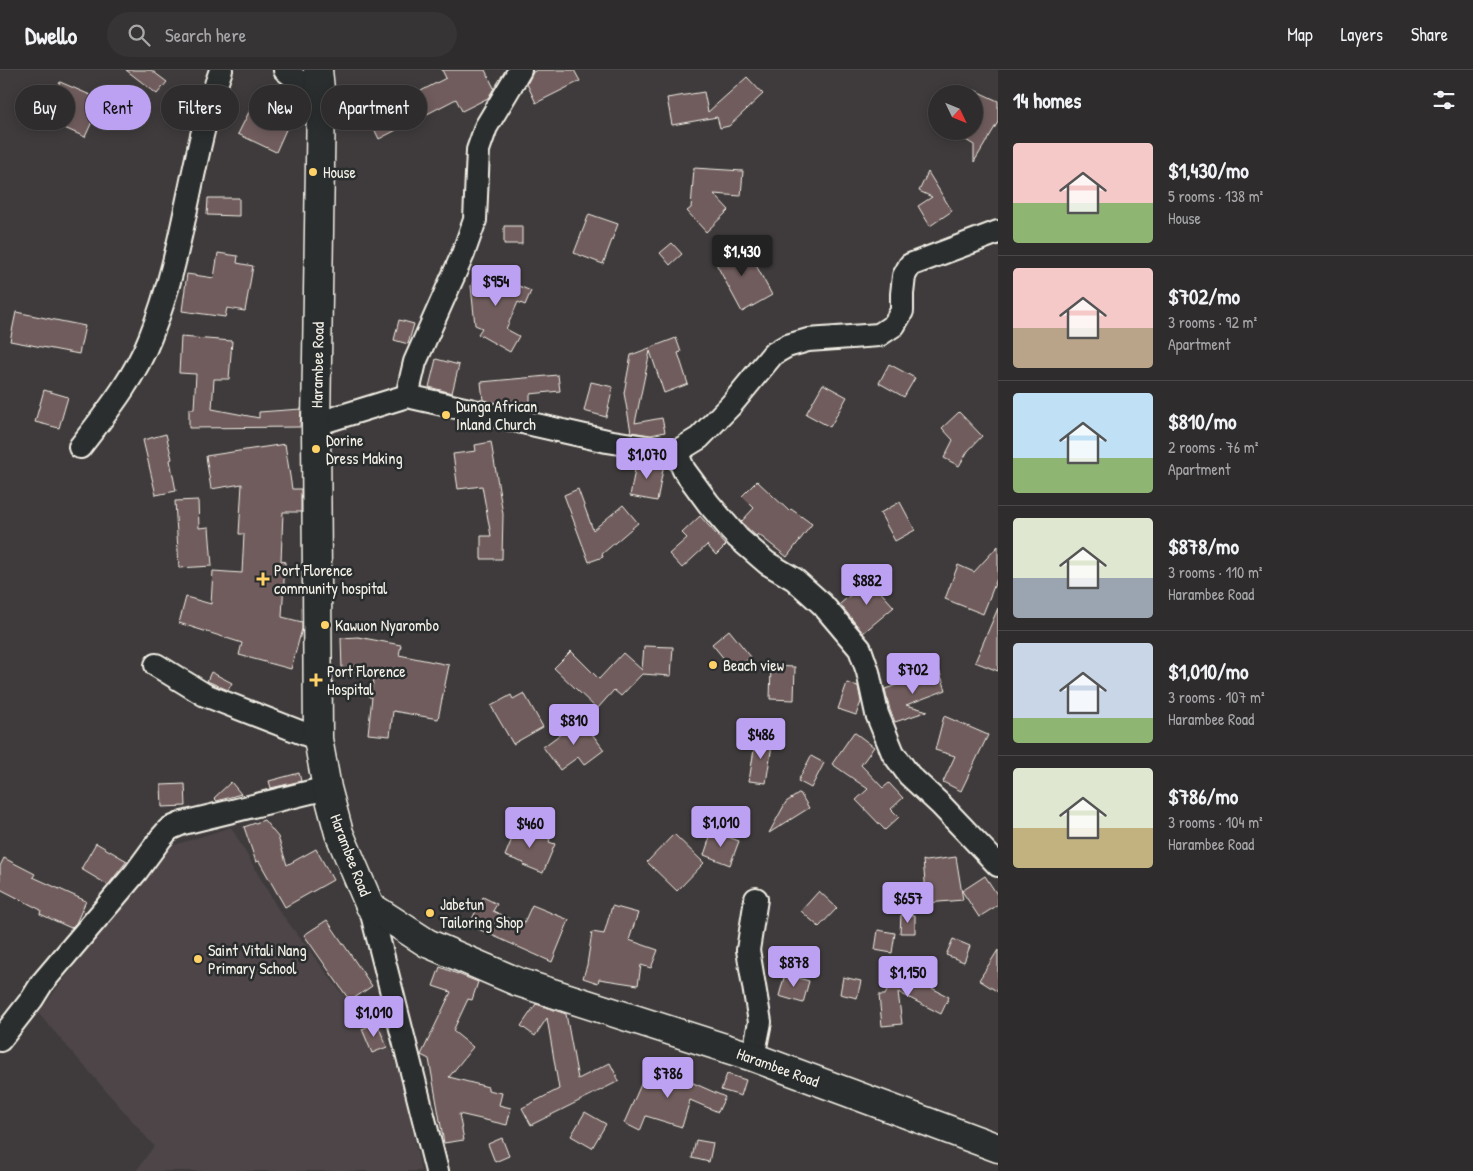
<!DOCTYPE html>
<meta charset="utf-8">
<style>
body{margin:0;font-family:"Patrick Hand",sans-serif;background:#373435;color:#f1f3f6;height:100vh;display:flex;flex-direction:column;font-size:19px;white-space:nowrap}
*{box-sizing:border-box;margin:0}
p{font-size:16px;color:#a7a7aa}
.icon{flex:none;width:28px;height:28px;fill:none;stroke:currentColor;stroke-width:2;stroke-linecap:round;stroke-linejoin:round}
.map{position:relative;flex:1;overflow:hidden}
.drawer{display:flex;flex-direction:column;background:#2f2c2d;width:475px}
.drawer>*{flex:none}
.banner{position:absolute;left:15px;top:15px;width:475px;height:45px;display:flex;gap:10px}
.needle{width:32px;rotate:133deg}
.buttons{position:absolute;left:928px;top:15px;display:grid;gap:10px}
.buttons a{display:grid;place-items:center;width:55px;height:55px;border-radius:50%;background:#2f2c2d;box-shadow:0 2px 12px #0003,0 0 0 1px #4a4849;font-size:25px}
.price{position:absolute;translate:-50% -42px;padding:0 11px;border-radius:5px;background:#bca0f2;color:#111;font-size:16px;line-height:32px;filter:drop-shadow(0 1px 2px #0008)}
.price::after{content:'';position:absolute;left:50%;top:30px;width:15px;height:11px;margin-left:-8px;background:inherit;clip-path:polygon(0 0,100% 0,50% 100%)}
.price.selected{background:#222;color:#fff}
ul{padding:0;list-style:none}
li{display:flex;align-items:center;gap:15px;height:125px;padding:0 15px}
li+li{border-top:1px solid #4a4849}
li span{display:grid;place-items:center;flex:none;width:140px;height:100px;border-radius:5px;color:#555}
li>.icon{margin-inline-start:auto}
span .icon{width:60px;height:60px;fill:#fffc;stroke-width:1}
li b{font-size:21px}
h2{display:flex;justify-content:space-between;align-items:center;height:60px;padding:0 15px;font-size:21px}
.chip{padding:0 18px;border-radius:22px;background:#2f2c2d;box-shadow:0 2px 12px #0003,0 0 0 1px #4a4849;font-size:18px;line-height:45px}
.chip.selected{background:#bca0f2;color:#111}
header{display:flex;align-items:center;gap:30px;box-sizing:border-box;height:70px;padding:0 25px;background:#2f2c2d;border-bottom:1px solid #4a4849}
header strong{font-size:24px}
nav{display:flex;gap:28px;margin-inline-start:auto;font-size:18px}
.search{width:350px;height:45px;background:#373435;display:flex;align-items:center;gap:12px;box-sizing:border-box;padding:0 18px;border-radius:28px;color:#a7a7aa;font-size:19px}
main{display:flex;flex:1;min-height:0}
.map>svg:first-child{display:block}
.built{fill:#4d4546}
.building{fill:#6f5c5c;stroke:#f4f1e8}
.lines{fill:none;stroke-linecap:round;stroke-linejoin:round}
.minor-casing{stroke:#f4f1e8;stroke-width:26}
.major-casing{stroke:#f4f1e8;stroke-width:31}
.minor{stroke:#2a2d2e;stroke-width:22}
.major{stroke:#2a2d2e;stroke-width:28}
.poi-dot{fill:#ffd166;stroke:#2a2d2e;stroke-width:2}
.labels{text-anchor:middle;stroke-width:5;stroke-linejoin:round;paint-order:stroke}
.poi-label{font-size:16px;fill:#f4f1e8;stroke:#2a2d2e;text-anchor:start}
.street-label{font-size:16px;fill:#f4f1e8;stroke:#2a2d2e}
</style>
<header>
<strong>Dwello</strong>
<div class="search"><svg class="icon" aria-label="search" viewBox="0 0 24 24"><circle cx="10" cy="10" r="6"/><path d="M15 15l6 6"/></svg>Search here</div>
<nav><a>Map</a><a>Layers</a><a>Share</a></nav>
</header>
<main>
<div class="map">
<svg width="998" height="1101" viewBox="0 0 998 1101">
<rect width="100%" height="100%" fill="#3f3b3c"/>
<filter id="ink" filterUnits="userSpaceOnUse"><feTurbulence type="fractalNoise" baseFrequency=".02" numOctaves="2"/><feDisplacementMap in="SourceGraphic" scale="10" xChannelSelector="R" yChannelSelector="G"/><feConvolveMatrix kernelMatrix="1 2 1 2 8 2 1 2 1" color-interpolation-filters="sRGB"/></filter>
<g filter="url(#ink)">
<path class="built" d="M 231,757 L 278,839 L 354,939 L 362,954 L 382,953 L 404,1018 L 421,1101 L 136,1101 L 154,1076 L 38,943 L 165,778 Z"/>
<path class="building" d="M 126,0 L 151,0 L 167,12 L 157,24 Z
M 442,0 L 485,0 L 494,18 L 488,28 L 462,41 L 456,29 L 379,69 L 360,30 L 380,20 L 388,38 L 446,8 Z
M 537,0 L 574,0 L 580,11 L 536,33 L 527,14 L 533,2 Z
M 747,7 L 763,24 L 729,56 L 720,58 L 717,47 L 672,55 L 667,28 L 704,22 L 708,42 Z
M 60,12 L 102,30 L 85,67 L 44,49 Z
M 974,20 L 998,31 L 998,52 L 974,92 L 974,75 L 951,61 L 974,61 Z
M 251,38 L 288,55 L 276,82 L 238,64 Z
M 694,98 L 743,101 L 741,126 L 714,124 L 729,140 L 706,162 L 687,141 L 691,138 Z
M 928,102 L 952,141 L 930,156 L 918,136 L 932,127 L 919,121 Z
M 208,128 L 239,128 L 239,146 L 207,145 Z
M 589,144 L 618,154 L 603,194 L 574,183 Z
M 504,156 L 522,156 L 522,174 L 504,174 Z
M 743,171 L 772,225 L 742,242 L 713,188 Z
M 672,173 L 682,184 L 670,195 L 660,183 Z
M 218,183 L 238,186 L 237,193 L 253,196 L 245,241 L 227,238 L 225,247 L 182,241 L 187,204 L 214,208 Z
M 478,199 L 531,221 L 525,235 L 518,232 L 506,259 L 519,266 L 510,282 L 478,264 L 482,258 L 475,255 L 471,216 Z
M 16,242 L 85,256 L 79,284 L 10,271 Z
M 399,250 L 414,254 L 408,274 L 394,270 Z
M 181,267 L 232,271 L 229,309 L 214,309 L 212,339 L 259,348 L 259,342 L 301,339 L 300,357 L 189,358 L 189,339 L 194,339 L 196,304 L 179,303 Z
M 676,268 L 681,282 L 678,283 L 688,314 L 664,323 L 650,281 L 635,353 L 662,348 L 665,362 L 651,365 L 631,362 L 624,323 L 631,285 Z
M 436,289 L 459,295 L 452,323 L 429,317 Z
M 889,294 L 915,308 L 904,327 L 879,313 Z
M 558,305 L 560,321 L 530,324 L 530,333 L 508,335 L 483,330 L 481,312 Z
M 591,312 L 613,317 L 606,347 L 584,341 Z
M 823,314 L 847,327 L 830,357 L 806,344 Z
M 44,320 L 68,327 L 59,358 L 35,352 Z
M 959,342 L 982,366 L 968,381 L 959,396 L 944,388 L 953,370 L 942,358 Z
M 166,364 L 172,389 L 170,390 L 176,421 L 156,425 L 143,370 Z
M 491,372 L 503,444 L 502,489 L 481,489 L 481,466 L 491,466 L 482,416 L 458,419 L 453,384 L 476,381 L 475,375 Z
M 285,374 L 292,419 L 301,419 L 301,442 L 283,442 L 281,491 L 285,492 L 282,547 L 302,552 L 302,559 L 291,599 L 239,585 L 242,573 L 179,553 L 186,527 L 211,534 L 213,501 L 242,503 L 244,464 L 239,464 L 242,414 L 211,419 L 206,386 Z
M 637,389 L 664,394 L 657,431 L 630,426 Z
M 757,411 L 789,441 L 791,439 L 812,454 L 787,487 L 758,464 L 756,466 L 741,452 L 754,438 L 742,426 Z
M 578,419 L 593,460 L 623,435 L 638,453 L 602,484 L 603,487 L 589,492 L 564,425 Z
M 198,430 L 199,458 L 209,457 L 212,496 L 179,498 L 175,431 Z
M 900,432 L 915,460 L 895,471 L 880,443 Z
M 700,446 L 726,475 L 716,485 L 707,475 L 682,498 L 669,484 L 687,468 L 682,463 Z
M 998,476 L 998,506 L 983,544 L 945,529 L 958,495 L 974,502 Z
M 869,509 L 894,537 L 863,563 L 840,534 Z
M 998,538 L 998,601 L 975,592 Z
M 729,560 L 751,587 L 734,601 L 712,574 Z
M 358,567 L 401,575 L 399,585 L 449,595 L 438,649 L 393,641 L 390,666 L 368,664 L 372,627 L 369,627 L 377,600 L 342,601 L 341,568 Z
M 644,576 L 673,577 L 671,606 L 642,604 L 621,626 L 614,620 L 597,639 L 554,598 L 571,581 L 599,609 L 623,583 L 642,600 Z
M 771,596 L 795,597 L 794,630 L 770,629 Z
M 939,600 L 946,620 L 906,635 L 928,641 L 895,652 L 890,640 L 885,619 Z
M 211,602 L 232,613 L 228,620 L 207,611 Z
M 847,613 L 858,616 L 861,632 L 856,645 L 838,639 Z
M 524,623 L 543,657 L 513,674 L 491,636 L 511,625 L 513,629 Z
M 944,646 L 988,665 L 961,721 L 943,712 L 955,686 L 935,680 Z
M 581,649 L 604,680 L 584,695 L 578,687 L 560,700 L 543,677 Z
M 854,662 L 874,677 L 861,695 L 883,718 L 889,713 L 903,728 L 891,739 L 899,747 L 885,760 L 856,730 L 868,719 L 832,694 Z
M 756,667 L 773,669 L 766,713 L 749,711 Z
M 811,686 L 824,693 L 811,718 L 798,711 Z
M 299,703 L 301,711 L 271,718 L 269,711 Z
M 231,712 L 241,724 L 217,731 L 214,728 Z
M 185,714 L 186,736 L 162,737 L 161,715 Z
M 800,723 L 809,738 L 769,763 L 786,732 Z
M 264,750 L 278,767 L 287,795 L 316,779 L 333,810 L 285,837 L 259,791 L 256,792 L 244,757 Z
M 517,756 L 550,769 L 549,772 L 555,774 L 543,803 L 523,795 L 524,793 L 505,786 Z
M 712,761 L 739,771 L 730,795 L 704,785 Z
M 674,764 L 704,793 L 677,821 L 647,792 Z
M 96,773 L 127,791 L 108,815 L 81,799 Z
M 956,787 L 963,830 L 927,833 L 923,790 L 926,791 Z
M 4,788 L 35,804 L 33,807 L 86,831 L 76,853 L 71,858 L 40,844 L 41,840 L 0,819 L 0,796 Z
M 985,806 L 998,826 L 998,835 L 979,847 L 962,821 Z
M 819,821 L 837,838 L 819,857 L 801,841 Z
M 483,827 L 497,834 L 493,841 L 523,855 L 532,835 L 569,850 L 552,892 L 469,855 Z
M 612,836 L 638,843 L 629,870 L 658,880 L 651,898 L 641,895 L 638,915 L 599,909 L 598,913 L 583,908 L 587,895 L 592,862 L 604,864 Z
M 901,845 L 915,845 L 915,863 L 900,863 Z
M 327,850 L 372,916 L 350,931 L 304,865 Z
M 878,860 L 895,863 L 892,883 L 875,880 Z
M 953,869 L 970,876 L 964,892 L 946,885 Z
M 998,880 L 998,922 L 979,910 Z
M 785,881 L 800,886 L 794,902 L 779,897 Z
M 440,897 L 478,912 L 472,930 L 468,929 L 453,961 L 473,977 L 449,1007 L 488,1017 L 488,1020 L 502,1023 L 499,1035 L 511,1038 L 507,1055 L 459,1044 L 464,1070 L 444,1073 L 429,989 L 421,985 L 451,922 L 433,916 Z
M 897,900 L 949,927 L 941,944 L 898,922 L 902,954 L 882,956 L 879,925 L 885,925 Z
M 785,904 L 809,911 L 803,933 L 779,926 Z
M 843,907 L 861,911 L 857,928 L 840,924 Z
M 536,934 L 566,944 L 578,1009 L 610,993 L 619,1011 L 531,1055 L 522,1038 L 559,1019 L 547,948 L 535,966 L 521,956 Z
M 377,953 L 387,977 L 372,983 L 362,959 Z
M 650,994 L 725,1027 L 718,1042 L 690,1030 L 682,1057 L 646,1046 L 640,1061 L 624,1053 Z
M 727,1004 L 746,1010 L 741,1026 L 721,1020 Z
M 585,1042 L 606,1054 L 592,1078 L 571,1066 Z
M 502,1068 L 509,1086 L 495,1092 L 488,1074 Z
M 696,1070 L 713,1073 L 709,1092 L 692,1088 Z"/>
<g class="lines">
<defs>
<path id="minor" d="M 285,0 L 321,29
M 407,326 L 415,292 L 463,184 L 475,150 L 478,80 L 486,57 L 520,0
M 316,354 L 407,326 L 607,371 L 676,382 L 699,368 L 731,335 L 773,284 L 787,276 L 808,270 L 879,265 L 894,255 L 902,241 L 902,224 L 904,206 L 910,195 L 998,162
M 80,377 C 106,343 134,309 150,268 C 185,182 190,87 221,0
M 676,382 L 684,400 L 709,434 L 738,468 L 767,493 L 794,509 L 822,534 L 860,579 L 868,602 L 877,644 L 893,683 L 909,705 L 941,735 L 998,795
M 156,595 L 205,625 L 318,669
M 370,836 L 437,1101
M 0,970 L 32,929 L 42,913 L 136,802 L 161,768 L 169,759 L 183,753 L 327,718
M 753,987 L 760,952 L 748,880 L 756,829"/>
<path id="major" d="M 318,0 L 321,29 L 316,354 L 318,669 L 327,718 L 339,763 L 370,836 L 427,873 L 518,912 L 753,987 L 998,1078"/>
</defs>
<use href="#minor" class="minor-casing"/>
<use href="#major" class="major-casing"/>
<use href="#minor" class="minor"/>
<use href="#major" class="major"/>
</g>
</g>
<g class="poi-dot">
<circle cx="313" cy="102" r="5"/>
<circle cx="446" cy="345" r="5"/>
<circle cx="316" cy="379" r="5"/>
<path d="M260.5 501.5h5v5h5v5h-5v5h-5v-5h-5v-5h5z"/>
<circle cx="325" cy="555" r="5"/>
<circle cx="713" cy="595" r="5"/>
<path d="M313.5 602.5h5v5h5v5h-5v5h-5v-5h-5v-5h5z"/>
<circle cx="430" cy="843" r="5"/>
<circle cx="198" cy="889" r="5"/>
</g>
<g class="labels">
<g class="poi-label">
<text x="323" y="108">House</text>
<text x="456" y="342">Dunga African<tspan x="456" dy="18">Inland Church</tspan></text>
<text x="326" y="376">Dorine<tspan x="326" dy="18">Dress Making</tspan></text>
<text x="274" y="506">Port Florence<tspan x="274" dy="18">community hospital</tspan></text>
<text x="335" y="561">Kawuon Nyarombo</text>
<text x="723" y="601">Beach view</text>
<text x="327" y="607">Port Florence<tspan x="327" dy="18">Hospital</tspan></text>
<text x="440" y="840">Jabetun<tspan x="440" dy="18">Tailoring Shop</tspan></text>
<text x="208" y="886">Saint Vitali Nang<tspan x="208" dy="18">Primary School</tspan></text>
</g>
<g class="street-label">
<text transform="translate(317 295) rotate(-89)" y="6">Harambee Road</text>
<text transform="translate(351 785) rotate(69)" y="6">Harambee Road</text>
<text transform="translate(778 997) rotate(20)" y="6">Harambee Road</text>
</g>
</g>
</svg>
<div class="buttons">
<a><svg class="needle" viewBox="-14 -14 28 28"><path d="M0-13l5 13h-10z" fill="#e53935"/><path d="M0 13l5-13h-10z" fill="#a7a7aa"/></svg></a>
</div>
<b class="price selected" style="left:742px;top:207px">$1,430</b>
<b class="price" style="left:496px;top:237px">$954</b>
<b class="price" style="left:647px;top:410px">$1,070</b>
<b class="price" style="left:867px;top:536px">$882</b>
<b class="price" style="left:913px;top:625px">$702</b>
<b class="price" style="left:574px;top:676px">$810</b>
<b class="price" style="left:761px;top:690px">$486</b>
<b class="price" style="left:721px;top:778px">$1,010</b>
<b class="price" style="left:530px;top:779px">$460</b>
<b class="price" style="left:908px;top:854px">$657</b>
<b class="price" style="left:794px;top:918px">$878</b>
<b class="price" style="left:908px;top:928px">$1,150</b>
<b class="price" style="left:374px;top:968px">$1,010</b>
<b class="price" style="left:668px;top:1029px">$786</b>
<div class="banner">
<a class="chip">Buy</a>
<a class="chip selected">Rent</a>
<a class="chip">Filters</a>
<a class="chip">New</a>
<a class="chip">Apartment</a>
</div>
</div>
<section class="drawer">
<h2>14 homes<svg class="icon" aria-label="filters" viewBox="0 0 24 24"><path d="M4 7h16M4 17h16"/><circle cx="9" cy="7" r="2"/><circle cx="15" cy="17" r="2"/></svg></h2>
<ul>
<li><span style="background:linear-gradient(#f6c9c9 60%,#8fb573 0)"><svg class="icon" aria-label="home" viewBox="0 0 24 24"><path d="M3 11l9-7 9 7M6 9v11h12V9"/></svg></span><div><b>$1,430/mo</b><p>5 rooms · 138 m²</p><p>House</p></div></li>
<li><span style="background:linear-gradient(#f6c9c9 60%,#b9a48a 0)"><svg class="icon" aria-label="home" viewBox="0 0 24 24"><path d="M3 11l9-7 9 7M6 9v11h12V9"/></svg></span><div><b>$702/mo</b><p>3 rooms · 92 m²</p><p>Apartment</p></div></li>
<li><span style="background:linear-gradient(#bfe0f5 65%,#8fb573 0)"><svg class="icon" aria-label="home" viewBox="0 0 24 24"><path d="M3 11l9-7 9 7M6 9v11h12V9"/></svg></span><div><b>$810/mo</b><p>2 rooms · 76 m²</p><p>Apartment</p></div></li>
<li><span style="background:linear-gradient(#dfe7d0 60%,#9aa5b1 0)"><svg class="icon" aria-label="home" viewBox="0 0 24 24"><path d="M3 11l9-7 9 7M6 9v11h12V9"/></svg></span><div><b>$878/mo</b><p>3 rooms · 110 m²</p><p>Harambee Road</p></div></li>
<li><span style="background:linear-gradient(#c9d6e8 75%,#8fb573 0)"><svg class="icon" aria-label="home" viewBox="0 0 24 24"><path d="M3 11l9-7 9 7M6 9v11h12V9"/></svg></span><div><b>$1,010/mo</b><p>3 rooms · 107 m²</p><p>Harambee Road</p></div></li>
<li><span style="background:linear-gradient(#dfe7d0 60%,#c2b280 0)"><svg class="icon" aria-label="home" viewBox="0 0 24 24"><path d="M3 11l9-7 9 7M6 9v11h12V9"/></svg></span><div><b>$786/mo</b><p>3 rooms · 104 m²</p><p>Harambee Road</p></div></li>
</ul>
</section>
</main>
